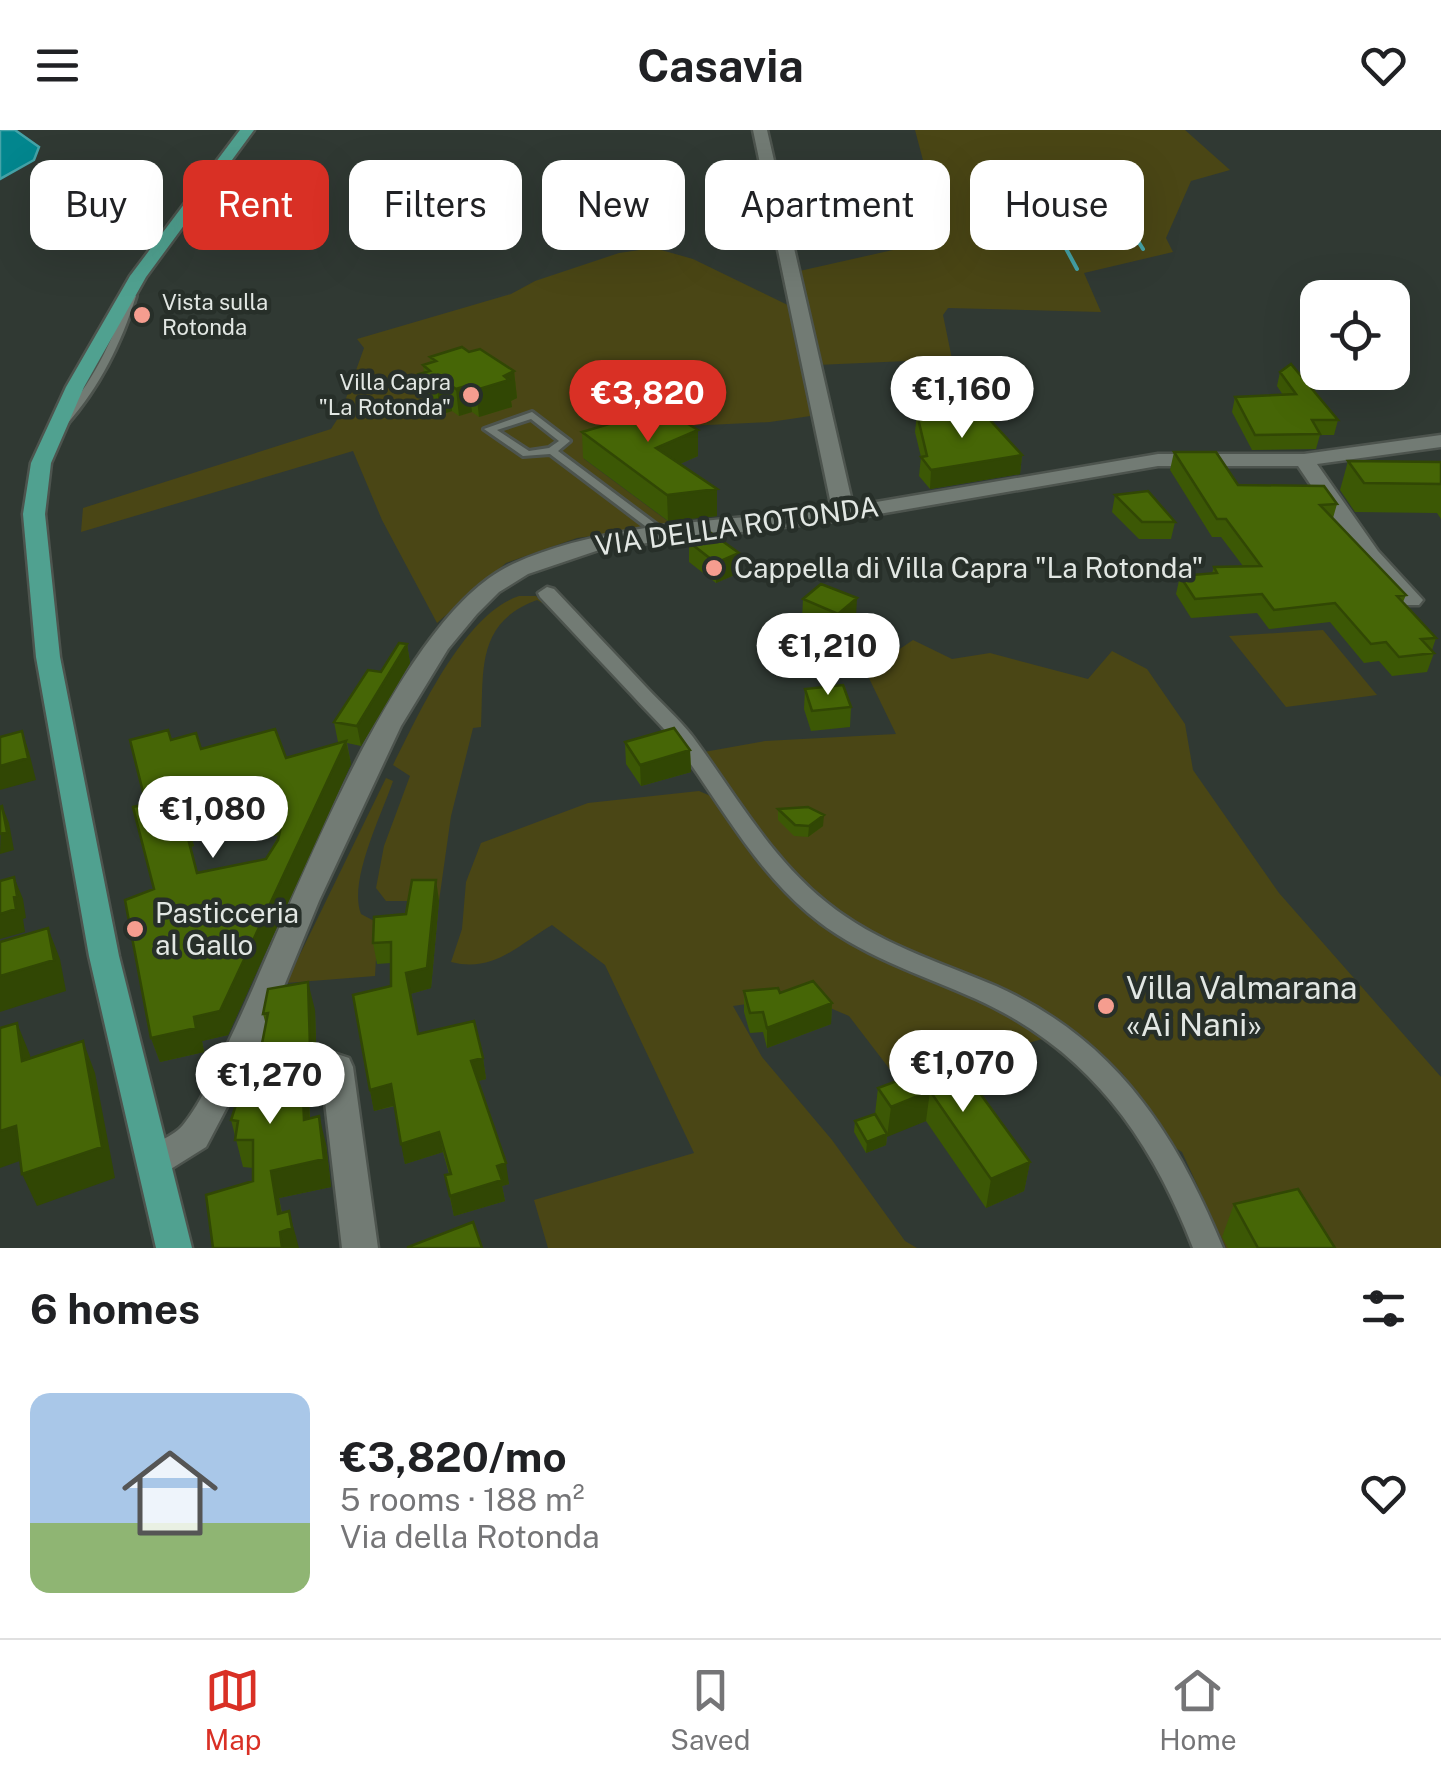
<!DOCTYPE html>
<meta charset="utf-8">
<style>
body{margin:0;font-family:"Public Sans",sans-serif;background:#f2f2f2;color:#202124;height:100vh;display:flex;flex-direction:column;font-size:38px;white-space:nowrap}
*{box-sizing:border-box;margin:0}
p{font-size:32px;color:#757577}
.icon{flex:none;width:55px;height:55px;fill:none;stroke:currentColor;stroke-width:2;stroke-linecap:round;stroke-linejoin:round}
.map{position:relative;height:1118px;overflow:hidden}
.panel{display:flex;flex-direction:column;background:#fff;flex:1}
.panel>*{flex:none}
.banner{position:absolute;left:30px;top:30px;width:1382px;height:90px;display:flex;gap:20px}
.fabs{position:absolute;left:1300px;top:150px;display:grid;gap:20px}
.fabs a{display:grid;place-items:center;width:110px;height:110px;border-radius:20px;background:#fff;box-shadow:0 10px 40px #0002;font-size:50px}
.price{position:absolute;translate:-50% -85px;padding:0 22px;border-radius:35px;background:#fff;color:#222;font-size:32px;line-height:65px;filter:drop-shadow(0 2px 5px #0008)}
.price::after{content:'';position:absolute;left:50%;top:60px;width:30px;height:22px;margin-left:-15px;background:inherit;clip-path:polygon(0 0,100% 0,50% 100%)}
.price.selected{background:#d93025;color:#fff}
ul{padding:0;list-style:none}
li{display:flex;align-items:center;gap:30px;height:250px;padding:0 30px}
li+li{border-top:2px solid #e0e0e0}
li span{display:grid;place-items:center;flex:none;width:280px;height:200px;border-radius:20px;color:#555}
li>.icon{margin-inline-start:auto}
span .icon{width:120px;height:120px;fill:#fffc;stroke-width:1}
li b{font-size:42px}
h2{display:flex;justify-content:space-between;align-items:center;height:120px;padding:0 30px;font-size:42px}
.pill{padding:0 35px;border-radius:20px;background:#fff;box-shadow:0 10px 40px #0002;font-size:35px;line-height:90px}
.pill.selected{background:#d93025;color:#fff}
header{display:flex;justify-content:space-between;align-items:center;height:130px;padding:0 30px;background:#fff;font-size:45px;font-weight:700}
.tabs{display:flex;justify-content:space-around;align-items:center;height:140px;border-top:2px solid #e0e0e0;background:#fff;font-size:28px;color:#757577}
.tabs a{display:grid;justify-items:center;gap:5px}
.tabs .selected{color:#d93025}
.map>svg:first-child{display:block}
.green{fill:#4a4615}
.water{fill:#02868e;stroke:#45a3a8;stroke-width:2.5}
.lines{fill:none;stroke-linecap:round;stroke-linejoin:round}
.stream{stroke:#45a3a8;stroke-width:4}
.service-casing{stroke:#4d544e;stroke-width:6}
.pedestrian-casing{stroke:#4d544e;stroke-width:5}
.minor-casing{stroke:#4d544e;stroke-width:5}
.primary-casing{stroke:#4d544e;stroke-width:5}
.service{fill:#727b74;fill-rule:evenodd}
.pedestrian{fill:#727b74;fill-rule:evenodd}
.minor{fill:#727b74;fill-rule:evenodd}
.primary{fill:#50a190;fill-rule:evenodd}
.wall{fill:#3c5805;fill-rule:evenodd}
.shaded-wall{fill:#314704}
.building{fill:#466606;stroke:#314704;stroke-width:2.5;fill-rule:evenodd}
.poi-dot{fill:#f59d8f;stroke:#272f29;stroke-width:4}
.labels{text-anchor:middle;stroke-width:9;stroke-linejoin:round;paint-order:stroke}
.far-poi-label{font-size:22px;fill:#e2e7e3;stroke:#272f29;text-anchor:start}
.street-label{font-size:28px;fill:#e2e7e3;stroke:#272f29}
.poi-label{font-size:28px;fill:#e2e7e3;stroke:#272f29;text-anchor:start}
.near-poi-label{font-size:32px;fill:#e2e7e3;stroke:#272f29;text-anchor:start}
</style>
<header><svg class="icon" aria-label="menu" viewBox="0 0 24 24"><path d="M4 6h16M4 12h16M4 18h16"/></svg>Casavia<svg class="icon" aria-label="heart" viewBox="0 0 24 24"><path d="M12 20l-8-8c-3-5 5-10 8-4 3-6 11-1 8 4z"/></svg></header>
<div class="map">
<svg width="1441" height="1118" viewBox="0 0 1441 1118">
<rect width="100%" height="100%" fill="#303933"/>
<path class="green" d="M 915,0 L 1185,0 L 1230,40 L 1191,51 L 1166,108 L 1173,122 L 1084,143 L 1101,182 L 948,178 L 943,185 L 952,229 L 817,235 L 795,142 L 924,113 L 903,84 L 913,112 L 797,114 L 778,37 L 924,34 Z
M 654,118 L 693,129 L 800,181 L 824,284 L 770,292 L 687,296 L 584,329 L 673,395 L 577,408 L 506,433 L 437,493 L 382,390 L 353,321 L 81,402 L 83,378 L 331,299 L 340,285 L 364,218 L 357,209 L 511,164 L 535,151 L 619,123 Z
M 519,466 L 536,466 L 544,474 L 537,470 C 475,493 484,541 481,597 L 473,598 L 451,686 L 439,771 L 386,771 L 376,758 L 384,716 L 410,646 L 393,635 C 418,586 463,484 519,466 Z
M 1323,500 L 1377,565 L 1286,577 L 1229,506 Z
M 913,510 L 952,529 L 990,523 L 1088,549 L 1112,521 L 1147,539 L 1185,594 L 1193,640 L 1279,763 L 1441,947 L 1441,1118 L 1226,1118 L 1182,1022 L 1163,1010 L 1122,943 L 1071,898 L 992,859 L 878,814 L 802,756 L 730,669 L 704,622 L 765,611 L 896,604 L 866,542 Z
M 386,648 L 393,651 C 382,684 348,751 361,784 L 378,793 L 375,846 L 286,853 Z
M 699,661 L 727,673 L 839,794 L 1060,904 L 898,950 L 849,886 L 802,866 L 733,876 L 762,927 L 832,1010 L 905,1111 L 917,1118 L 548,1118 L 534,1070 L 694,1023 L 605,835 L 552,795 C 518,815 494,843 451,832 L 462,799 L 466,752 L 481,713 L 588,673 Z"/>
<path class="water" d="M 0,0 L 15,0 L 39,17 L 34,30 L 0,49 Z"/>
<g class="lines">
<path class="stream" d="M 1077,139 L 1043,76 L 1114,73 L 1143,119"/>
<defs>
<path id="service" d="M 132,163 L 136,166 C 121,214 100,256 67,294 L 61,294 L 59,292 C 92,252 111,215 128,166 Z
M 532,282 L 570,311 L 558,321 L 665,401 L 666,403 L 665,405 L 657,405 L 550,324 L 523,326 L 484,299 ZM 531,289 L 559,311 L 549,318 L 529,321 L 497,300 Z"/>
<path id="pedestrian" d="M 547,457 L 554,459 C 585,492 615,524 647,558 C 662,574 680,590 693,607 C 736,665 770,727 826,772 C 876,813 937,831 996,856 C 1114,909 1175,1001 1223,1118 L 1193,1118 C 1150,1006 1087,919 976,869 C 918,843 857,825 808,783 C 753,736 720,674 678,616 C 666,599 648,583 633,566 C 601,532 571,500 540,467 L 538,463 Z"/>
<path id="minor" d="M 753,0 L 767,0 L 853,376 L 1158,324 L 1304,324 L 1441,305 L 1441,317 L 1317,334 L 1378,421 L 1423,470 L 1419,475 L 1403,475 L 1362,431 L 1298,336 L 1158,336 L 844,390 L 605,418 L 528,444 L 499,462 L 477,484 L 448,519 L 401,596 L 319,771 L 261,912 L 206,1017 L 166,1042 L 154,1046 L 142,1042 L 137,1031 C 146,1011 170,1011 183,995 C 202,972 217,936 230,909 C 287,791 394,487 513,434 C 608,391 730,391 832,379 Z
M 337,924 L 349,928 L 353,937 L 378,1118 L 342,1118 L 321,937 L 325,928 Z"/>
<path id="primary" d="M 240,0 L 254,0 L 146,147 L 84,257 L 51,333 L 45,384 L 60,527 L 119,826 L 192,1118 L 156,1118 L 89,826 L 36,527 L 23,384 L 31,333 L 66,257 L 130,146 Z"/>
</defs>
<use href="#service" class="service-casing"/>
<use href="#pedestrian" class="pedestrian-casing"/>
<use href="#minor" class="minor-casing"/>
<use href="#primary" class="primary-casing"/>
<use href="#service" class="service"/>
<use href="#pedestrian" class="pedestrian"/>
<use href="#minor" class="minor"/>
<use href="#primary" class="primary"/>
</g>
<path class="wall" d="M 469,222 L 514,241 L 517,268 L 511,271 L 512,277 L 479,287 L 472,282 L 459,286 L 452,281 L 440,285 L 423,271 L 419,244 L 424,243 L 423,235 L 430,233 L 430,227 Z
M 1280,242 L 1338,290 L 1334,305 L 1320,305 L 1316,319 L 1252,320 L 1232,282 L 1235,267 L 1283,265 L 1277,256 Z
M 602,281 L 698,326 L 680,334 L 717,359 L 717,386 L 668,391 L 583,328 L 582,302 L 603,296 Z
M 917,284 L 1022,325 L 1020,344 L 930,359 L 919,346 L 921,327 L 915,302 Z
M 1174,322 L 1238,355 L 1337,374 L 1333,388 L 1406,465 L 1403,472 L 1436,508 L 1432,520 L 1434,523 L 1427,542 L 1392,546 L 1379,531 L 1364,533 L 1330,492 L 1269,499 L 1257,483 L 1191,488 L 1176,464 L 1180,446 L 1212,443 L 1214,437 L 1243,436 L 1221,407 L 1212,407 L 1170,340 Z
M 1348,331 L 1441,332 L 1441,389 L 1437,383 L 1355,382 L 1340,360 Z
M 1115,365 L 1175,392 L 1171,409 L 1139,409 L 1112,382 Z
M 689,412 L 739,423 L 739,443 L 716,453 L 689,432 Z
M 803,469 L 856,487 L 837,503 L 802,489 Z
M 407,514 L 410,533 L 361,616 L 347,613 L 351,634 L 228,905 L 202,911 L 204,922 L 160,932 L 151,908 L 154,759 L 146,674 L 171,610 L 201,619 L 286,628 L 341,612 L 338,612 L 334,592 ZM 263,677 L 273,706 L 279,705 L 266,729 L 197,742 L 191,717 L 194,716 L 191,706 L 199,704 L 197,695 Z
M 805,559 L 851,577 L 850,597 L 811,601 L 804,579 Z
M 625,612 L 690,620 L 691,642 L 641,656 L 626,634 Z
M 778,679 L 823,696 L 808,707 L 794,706 L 778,690 Z
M 436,750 L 439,771 L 431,858 L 410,864 L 418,904 L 483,928 L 486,949 L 478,951 L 509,1054 L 502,1056 L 505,1071 L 454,1086 L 445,1045 L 449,1044 L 443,1022 L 405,1034 L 395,976 L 374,981 L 370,960 L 391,856 L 391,833 L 377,834 L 373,813 L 406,784 Z
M 744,861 L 780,863 L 832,873 L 831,894 L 767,918 L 763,902 L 750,903 L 744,882 Z
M 315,880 L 317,945 L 308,947 L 310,988 L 326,1014 L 331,1057 L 279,1068 L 282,1083 L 297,1108 L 253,1051 L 253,1038 L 243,1037 L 231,990 L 258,934 L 266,895 L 263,884 Z
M 955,929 L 1030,1032 L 1024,1061 L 986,1078 L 926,991 L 887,1006 L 886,1015 L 866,1023 L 854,1002 L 855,991 L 875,984 L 878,958 Z
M 1234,1074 L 1335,1118 L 1228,1118 L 1222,1107 Z"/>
<path class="shaded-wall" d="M 514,241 L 517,268 L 511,271 L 512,277 L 479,287 L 476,260 Z
M 449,254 L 452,281 L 440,285 L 437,257 Z
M 469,255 L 472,282 L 459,286 L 456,259 Z
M 698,300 L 698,326 L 657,344 L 656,318 Z
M 1022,325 L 1020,344 L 930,359 L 931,340 Z
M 717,359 L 717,386 L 668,391 L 667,365 Z
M 739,423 L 739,443 L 716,453 L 716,433 Z
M 857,468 L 856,487 L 837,503 L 838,484 Z
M 407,514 L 410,533 L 361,616 L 357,596 Z
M 22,601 L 29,622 L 36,650 L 0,660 L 0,636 Z
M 346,611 L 351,634 L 228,905 L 202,911 L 204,922 L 160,932 L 151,908 L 194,887 Z
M 690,620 L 691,642 L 641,656 L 640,635 Z
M 257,654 L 263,677 L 197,695 L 190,671 Z
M 2,676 L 9,693 L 14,720 L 0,724 Z
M 285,678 L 291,702 L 273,706 L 267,682 Z
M 192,680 L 199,704 L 191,706 L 184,682 Z
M 824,685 L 823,696 L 808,707 L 809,696 Z
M 184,693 L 187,693 L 194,716 L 191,717 L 204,767 Z
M 14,747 L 23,769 L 26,788 L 23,789 L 25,802 L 0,809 L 0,784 L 14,767 Z
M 436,750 L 439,771 L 431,858 L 410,864 L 406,843 Z
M 48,798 L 60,829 L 66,861 L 0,882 L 0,846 Z
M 308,852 L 315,880 L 317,945 L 308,947 L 311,1017 L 304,990 L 301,919 Z
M 832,873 L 831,894 L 767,918 L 767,898 Z
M 17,893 L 30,925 L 36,963 L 22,931 Z
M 83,911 L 95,943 L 115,1048 L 37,1076 L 22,1044 Z
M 483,928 L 486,949 L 474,952 L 471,931 Z
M 391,954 L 396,975 L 374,981 L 370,960 Z
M 930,961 L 926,991 L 887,1007 L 891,977 Z
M 319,986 L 326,1014 L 331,1057 L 279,1068 L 284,1100 L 289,1081 L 299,1118 L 282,1118 L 271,1041 Z
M 16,996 L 31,1027 L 0,1038 L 0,1001 Z
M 439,1002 L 443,1022 L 405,1034 L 401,1014 Z
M 887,1004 L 886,1015 L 866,1023 L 867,1012 Z
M 1030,1032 L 1024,1061 L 986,1078 L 991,1049 Z
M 506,1033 L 509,1054 L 502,1056 L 505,1071 L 454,1086 L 450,1066 L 497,1036 Z"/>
<path class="building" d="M 462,217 L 469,222 L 480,219 L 514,241 L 504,246 L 509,250 L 476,260 L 469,255 L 456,259 L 449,254 L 437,257 L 419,244 L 430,241 L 423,235 L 436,231 L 430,227 Z
M 1291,234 L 1338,290 L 1312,290 L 1320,304 L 1255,305 L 1235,267 L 1296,264 L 1280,242 Z
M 645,268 L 698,300 L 656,318 L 717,359 L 667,365 L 582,302 L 616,292 L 602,281 Z
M 917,284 L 989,289 L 1022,325 L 931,340 L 921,327 L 927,326 Z
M 1174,322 L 1216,322 L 1238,355 L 1324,356 L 1337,374 L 1320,375 L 1406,465 L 1397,466 L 1436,508 L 1421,509 L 1434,523 L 1399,527 L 1386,512 L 1371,514 L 1335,473 L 1274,480 L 1262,464 L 1195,469 L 1180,446 L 1217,443 L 1214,437 L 1261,436 L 1226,389 L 1217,389 Z
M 1348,331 L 1441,332 L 1441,354 L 1364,353 Z
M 1148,361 L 1175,392 L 1142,392 L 1115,365 Z
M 711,403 L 739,423 L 716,433 L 689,412 Z
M 821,454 L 857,468 L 838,484 L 803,469 Z
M 399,513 L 407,514 L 357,596 L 334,592 L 368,540 L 381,542 Z
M 843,555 L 851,577 L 812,581 L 805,559 Z
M 674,598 L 690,620 L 640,635 L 625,612 Z
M 275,599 L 286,628 L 346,611 L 220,881 L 194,887 L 196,898 L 151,908 L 125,770 L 154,759 L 133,677 L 146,674 L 130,610 L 168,600 L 171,610 L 196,603 L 201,619 ZM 257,654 L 267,682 L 285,678 L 278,710 L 266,729 L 197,743 L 184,693 L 187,693 L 184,682 L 192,680 L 190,671 Z
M 22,601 L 28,628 L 0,636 L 0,607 Z
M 2,676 L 7,702 L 0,704 L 0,677 Z
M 808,677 L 824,685 L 809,696 L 795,695 L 778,679 Z
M 14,747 L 17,766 L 14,767 L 16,779 L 0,784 L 0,751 Z
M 412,750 L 436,750 L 427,838 L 406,843 L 418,904 L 474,891 L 483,928 L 471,931 L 506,1033 L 497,1036 L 502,1050 L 450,1066 L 445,1045 L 451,1044 L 439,1002 L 401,1014 L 391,954 L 370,960 L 353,865 L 391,856 L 391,812 L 373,813 L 374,787 L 406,784 Z
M 48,798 L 54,830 L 0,846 L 0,812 Z
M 813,851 L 832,873 L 767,898 L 763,882 L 750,883 L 744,861 L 778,858 L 780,863 Z
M 308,852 L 310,917 L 301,919 L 304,990 L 319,986 L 324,1029 L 271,1041 L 278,1084 L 289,1081 L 292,1098 L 280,1102 L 282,1118 L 213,1118 L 206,1065 L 253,1051 L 253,1010 L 235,1010 L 238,991 L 231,990 L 249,935 L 258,934 L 268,883 L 263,884 L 268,859 Z
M 17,893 L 22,931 L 83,911 L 102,1017 L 22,1044 L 16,996 L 0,1001 L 0,898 Z
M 955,929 L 1030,1032 L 991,1049 L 930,961 L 891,977 L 878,958 Z
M 875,984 L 887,1004 L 867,1012 L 855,991 Z
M 1298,1059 L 1335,1118 L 1258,1118 L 1234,1074 Z
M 473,1092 L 482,1118 L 408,1118 L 408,1117 Z"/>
<g class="poi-dot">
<circle cx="142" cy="185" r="10"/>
<circle cx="471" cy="265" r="10"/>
<circle cx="714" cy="438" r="10"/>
<circle cx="135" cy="799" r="10"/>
<circle cx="1106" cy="876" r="10"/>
</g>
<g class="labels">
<g class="far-poi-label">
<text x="162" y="180">Vista sulla<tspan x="162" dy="25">Rotonda</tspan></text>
<text x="451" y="260" text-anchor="end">Villa Capra<tspan x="451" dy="25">"La Rotonda"</tspan></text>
</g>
<g class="street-label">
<text transform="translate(737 396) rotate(-8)" y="10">VIA DELLA ROTONDA</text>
</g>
<g class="poi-label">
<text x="734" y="448">Cappella di Villa Capra "La Rotonda"</text>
<text x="155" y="793">Pasticceria<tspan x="155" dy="32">al Gallo</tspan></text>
</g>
<g class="near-poi-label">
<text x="1126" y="869">Villa Valmarana<tspan x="1126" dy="37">«Ai Nani»</tspan></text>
</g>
</g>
</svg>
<div class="fabs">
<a><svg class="icon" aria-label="locate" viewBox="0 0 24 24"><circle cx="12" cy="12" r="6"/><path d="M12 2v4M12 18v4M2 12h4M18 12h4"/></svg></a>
</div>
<b class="price" style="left:962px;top:311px">€1,160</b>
<b class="price selected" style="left:648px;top:315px">€3,820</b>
<b class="price" style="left:828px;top:568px">€1,210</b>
<b class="price" style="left:213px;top:731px">€1,080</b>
<b class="price" style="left:963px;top:985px">€1,070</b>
<b class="price" style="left:270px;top:997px">€1,270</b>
<div class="banner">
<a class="pill">Buy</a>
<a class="pill selected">Rent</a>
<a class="pill">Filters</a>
<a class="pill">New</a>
<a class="pill">Apartment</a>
<a class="pill">House</a>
</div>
</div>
<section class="panel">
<h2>6 homes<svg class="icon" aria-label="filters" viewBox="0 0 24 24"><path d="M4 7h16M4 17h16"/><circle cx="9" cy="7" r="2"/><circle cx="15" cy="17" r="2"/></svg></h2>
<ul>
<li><span style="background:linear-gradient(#a9c7e8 65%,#8fb573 0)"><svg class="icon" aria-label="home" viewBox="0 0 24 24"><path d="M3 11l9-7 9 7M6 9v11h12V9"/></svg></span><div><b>€3,820/mo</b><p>5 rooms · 188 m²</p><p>Via della Rotonda</p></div><svg class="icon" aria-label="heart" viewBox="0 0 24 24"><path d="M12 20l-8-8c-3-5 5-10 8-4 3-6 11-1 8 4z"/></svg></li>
</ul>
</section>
<nav class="tabs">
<a class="selected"><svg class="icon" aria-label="map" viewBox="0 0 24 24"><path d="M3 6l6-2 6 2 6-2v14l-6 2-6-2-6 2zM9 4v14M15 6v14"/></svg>Map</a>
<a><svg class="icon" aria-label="saved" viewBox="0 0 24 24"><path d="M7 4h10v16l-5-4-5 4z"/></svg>Saved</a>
<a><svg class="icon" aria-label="home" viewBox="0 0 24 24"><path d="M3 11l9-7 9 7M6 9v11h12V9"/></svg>Home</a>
</nav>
